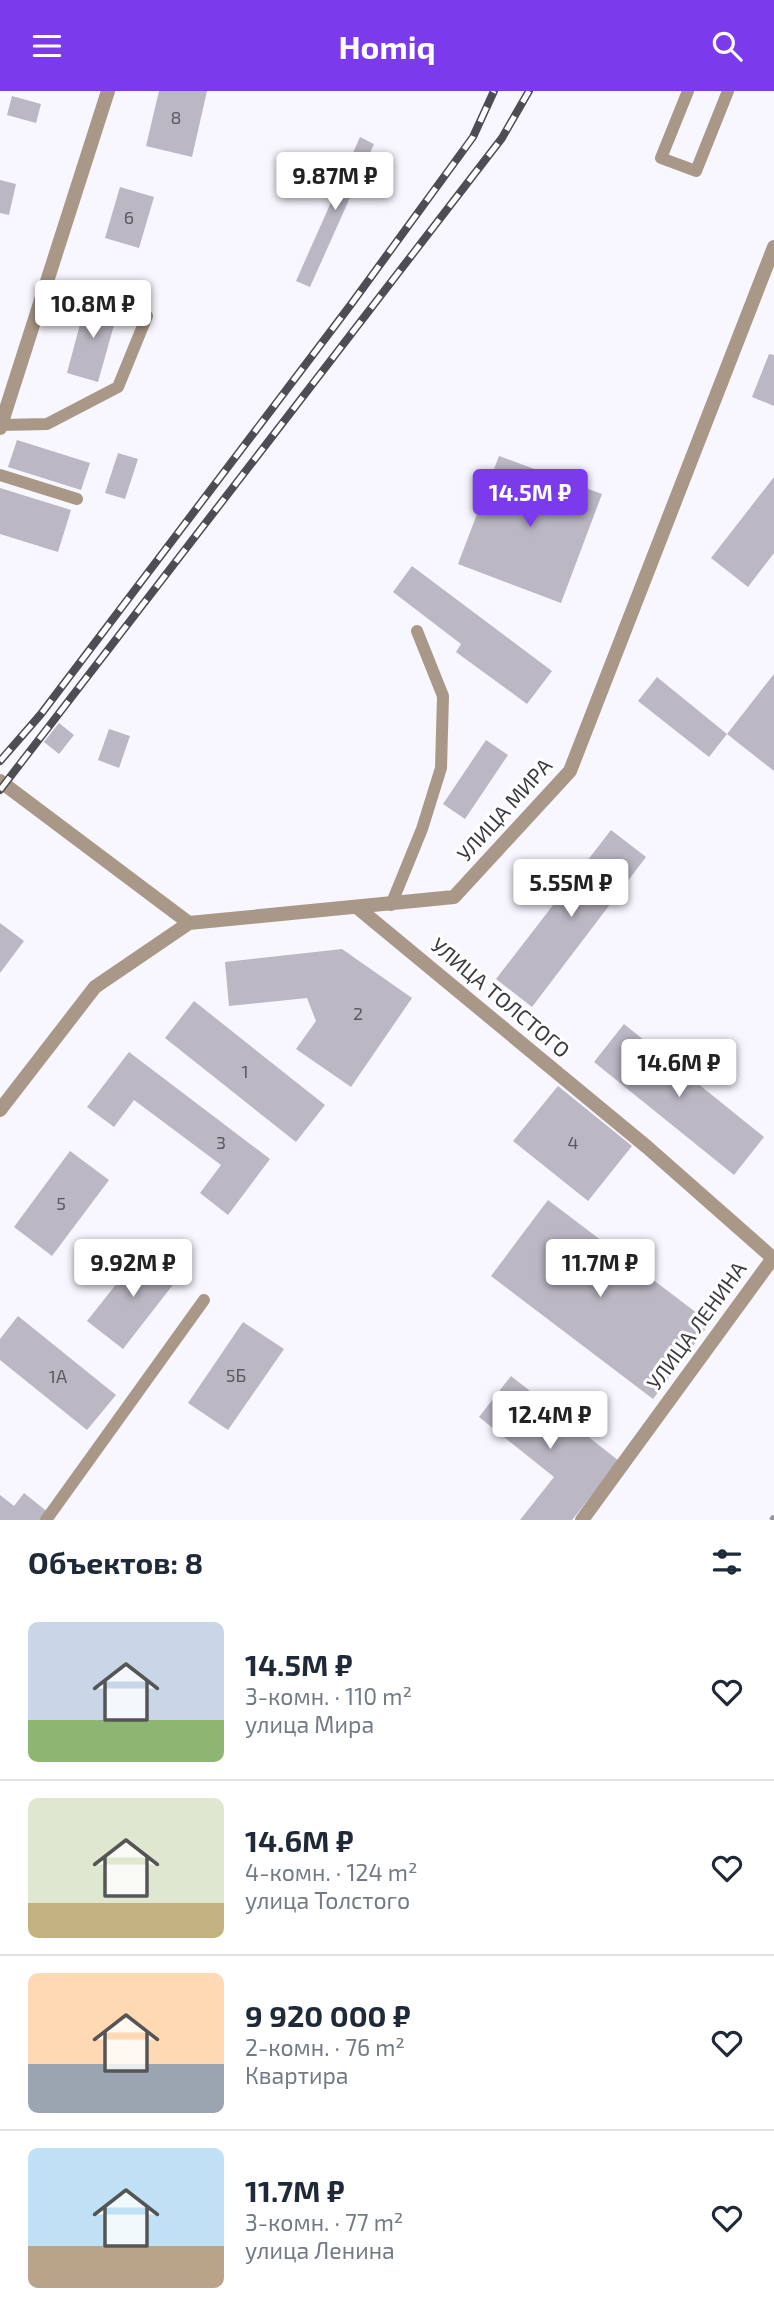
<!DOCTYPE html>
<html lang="ru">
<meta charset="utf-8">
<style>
body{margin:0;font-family:"Exo 2",sans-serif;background:#f6f6f7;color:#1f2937;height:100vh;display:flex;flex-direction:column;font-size:26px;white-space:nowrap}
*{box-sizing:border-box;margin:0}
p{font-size:23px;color:#747a83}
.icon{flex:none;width:38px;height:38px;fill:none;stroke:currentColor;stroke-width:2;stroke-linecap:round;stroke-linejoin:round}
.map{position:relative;height:1429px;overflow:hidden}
.panel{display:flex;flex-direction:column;background:#fff;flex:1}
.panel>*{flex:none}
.price{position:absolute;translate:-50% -60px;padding:0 16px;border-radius:7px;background:#fff;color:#222;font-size:23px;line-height:46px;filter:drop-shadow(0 2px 4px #0008)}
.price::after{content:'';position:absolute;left:50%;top:42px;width:21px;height:16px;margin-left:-10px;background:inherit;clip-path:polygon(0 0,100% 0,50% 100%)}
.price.active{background:#7c3aed;color:#fff}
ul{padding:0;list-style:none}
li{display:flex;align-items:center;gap:21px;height:175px;padding:0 28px}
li+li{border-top:2px solid #e0e1e3}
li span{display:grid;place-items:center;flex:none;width:196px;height:140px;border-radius:10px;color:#555}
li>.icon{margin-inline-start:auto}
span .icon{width:84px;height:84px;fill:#fffc;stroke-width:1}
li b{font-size:30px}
h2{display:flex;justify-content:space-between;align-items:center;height:84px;padding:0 28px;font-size:30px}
header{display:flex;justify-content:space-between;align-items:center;height:91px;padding:0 28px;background:#7c3aed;color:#fff;font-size:32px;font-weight:700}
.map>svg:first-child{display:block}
.building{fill:#bbb7c4}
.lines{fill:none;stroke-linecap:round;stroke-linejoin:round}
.path{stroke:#96959b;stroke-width:4.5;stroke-dasharray:7 3.5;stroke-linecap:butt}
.service{stroke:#a99888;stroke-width:12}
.minor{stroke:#a99888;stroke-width:14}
.tertiary{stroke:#a99888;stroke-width:14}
.rail-casing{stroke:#4e4d53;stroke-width:8}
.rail{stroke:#fff;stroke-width:5;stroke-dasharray:16;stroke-linecap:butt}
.labels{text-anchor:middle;stroke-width:6;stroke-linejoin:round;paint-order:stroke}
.number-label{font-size:18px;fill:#5b5960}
.street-label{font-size:21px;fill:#3b3a3f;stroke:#fff}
</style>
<header><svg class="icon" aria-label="menu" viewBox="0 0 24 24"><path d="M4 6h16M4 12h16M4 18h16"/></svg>Homiq<svg class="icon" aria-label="search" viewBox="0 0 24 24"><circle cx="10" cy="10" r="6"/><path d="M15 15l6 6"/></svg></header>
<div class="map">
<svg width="774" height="1429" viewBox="0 0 774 1429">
<rect width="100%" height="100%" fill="#f8f6fe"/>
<path class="building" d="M 159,0 L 207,0 L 192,66 L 146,55 Z
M 12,5 L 41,13 L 36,32 L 7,24 Z
M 360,46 L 374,53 L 310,196 L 296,190 Z
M 0,89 L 16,93 L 9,124 L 0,122 Z
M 120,96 L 154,106 L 139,157 L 105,147 Z
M 87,207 L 119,216 L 98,291 L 67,282 Z
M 769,263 L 774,264 L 774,315 L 752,306 Z
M 17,349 L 90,372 L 81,399 L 8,376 Z
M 118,362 L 138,368 L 125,408 L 105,402 Z
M 499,365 L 602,403 L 561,512 L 458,473 Z
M 774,386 L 774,462 L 748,496 L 711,467 Z
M 0,397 L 71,419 L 58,461 L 0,443 Z
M 412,475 L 552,580 L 527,613 L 456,561 L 461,553 L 393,501 Z
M 774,583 L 774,680 L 727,643 L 709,666 L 638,610 L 657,586 L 727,643 Z
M 59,632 L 74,644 L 59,663 L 44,651 Z
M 109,638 L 130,645 L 119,677 L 98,669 Z
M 486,649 L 508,664 L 465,728 L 443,713 Z
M 611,739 L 646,766 L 532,916 L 496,888 Z
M 0,832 L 24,850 L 0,882 Z
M 342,858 L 412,907 L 351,996 L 296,958 L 316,930 L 307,907 L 229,915 L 225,871 Z
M 194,910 L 325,1014 L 296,1051 L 165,947 Z
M 624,933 L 764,1046 L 734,1084 L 594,971 Z
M 129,961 L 270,1068 L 228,1124 L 200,1102 L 221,1074 L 134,1009 L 114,1036 L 87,1016 Z
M 558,995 L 632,1055 L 588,1110 L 513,1050 Z
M 70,1060 L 109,1089 L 52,1165 L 14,1136 Z
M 548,1109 L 710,1232 L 653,1308 L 491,1185 Z
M 144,1158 L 179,1186 L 123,1258 L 87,1230 Z
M 18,1225 L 116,1304 L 87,1339 L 0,1269 L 0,1248 Z
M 243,1231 L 284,1258 L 228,1339 L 188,1312 Z
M 511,1285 L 619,1370 L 572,1429 L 520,1429 L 554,1386 L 479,1326 Z
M 24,1402 L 49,1422 L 44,1429 L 0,1429 L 0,1404 L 14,1415 Z"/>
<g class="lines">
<path class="path" d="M 771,1429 L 774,1425"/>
<path class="service" d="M 688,0 L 661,67 L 696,80 L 728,0
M 2,334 L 47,333 L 118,296 L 147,225
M 0,384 L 77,408
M 391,814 L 422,738 L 441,677 L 443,605 L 417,540
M 46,1429 L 204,1209"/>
<path class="minor" d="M 0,337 L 108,0
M 0,690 L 189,832
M 358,817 L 647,1056 L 774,1168
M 582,1429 L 773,1167"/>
<path class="tertiary" d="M 0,1019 L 95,896 L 189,832 L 454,806 L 570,680 L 774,156"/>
<defs>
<path id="rail" d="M 0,670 L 41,623 L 352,212 L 473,46 L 494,0
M 0,699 L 502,47 L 529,0"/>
</defs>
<use href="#rail" class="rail-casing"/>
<use href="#rail" class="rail"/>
</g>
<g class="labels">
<g class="number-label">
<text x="176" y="33">8</text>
<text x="129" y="133">6</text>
<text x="358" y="929">2</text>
<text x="245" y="987">1</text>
<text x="221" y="1058">3</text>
<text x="573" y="1058">4</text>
<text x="61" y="1119">5</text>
<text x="236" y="1291">5Б</text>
<text x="58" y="1292">1А</text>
</g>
<g class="street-label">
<text transform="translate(505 719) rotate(-48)" y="7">УЛИЦА МИРА</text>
<text transform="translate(500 907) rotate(40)" y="7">УЛИЦА ТОЛСТОГО</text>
<text transform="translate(697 1235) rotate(-54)" y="7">УЛИЦА ЛЕНИНА</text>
</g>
</g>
</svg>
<b class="price" style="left:335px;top:121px">9.87M ₽</b>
<b class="price" style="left:93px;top:249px">10.8M ₽</b>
<b class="price active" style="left:530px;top:438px">14.5M ₽</b>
<b class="price" style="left:571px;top:828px">5.55M ₽</b>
<b class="price" style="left:679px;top:1008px">14.6M ₽</b>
<b class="price" style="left:133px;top:1208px">9.92M ₽</b>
<b class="price" style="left:600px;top:1208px">11.7M ₽</b>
<b class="price" style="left:550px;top:1360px">12.4M ₽</b>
</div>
<section class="panel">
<h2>Объектов: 8<svg class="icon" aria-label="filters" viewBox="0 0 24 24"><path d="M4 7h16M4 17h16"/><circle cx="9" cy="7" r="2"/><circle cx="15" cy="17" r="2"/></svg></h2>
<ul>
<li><span style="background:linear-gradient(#c9d6e8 70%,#8fb573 0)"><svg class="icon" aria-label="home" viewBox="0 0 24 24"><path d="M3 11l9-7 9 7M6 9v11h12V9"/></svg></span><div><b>14.5M ₽</b><p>3-комн. · 110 m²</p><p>улица Мира</p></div><svg class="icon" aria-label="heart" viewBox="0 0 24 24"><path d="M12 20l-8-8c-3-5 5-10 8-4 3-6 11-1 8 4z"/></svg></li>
<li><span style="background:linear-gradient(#dfe7d0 75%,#c2b280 0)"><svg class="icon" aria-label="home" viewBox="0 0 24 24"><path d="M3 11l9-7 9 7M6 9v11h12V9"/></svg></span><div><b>14.6M ₽</b><p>4-комн. · 124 m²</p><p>улица Толстого</p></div><svg class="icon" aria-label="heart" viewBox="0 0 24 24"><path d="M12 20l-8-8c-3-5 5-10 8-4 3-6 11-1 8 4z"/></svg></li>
<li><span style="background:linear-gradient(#ffd9b3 65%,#9aa5b1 0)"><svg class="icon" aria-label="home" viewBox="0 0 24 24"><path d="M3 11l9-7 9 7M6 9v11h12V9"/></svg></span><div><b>9 920 000 ₽</b><p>2-комн. · 76 m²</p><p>Квартира</p></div><svg class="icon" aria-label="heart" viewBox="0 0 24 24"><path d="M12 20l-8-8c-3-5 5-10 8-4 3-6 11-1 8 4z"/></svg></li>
<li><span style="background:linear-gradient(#bfe0f5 70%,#b9a48a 0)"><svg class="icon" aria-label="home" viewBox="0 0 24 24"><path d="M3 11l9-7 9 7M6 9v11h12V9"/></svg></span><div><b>11.7M ₽</b><p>3-комн. · 77 m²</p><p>улица Ленина</p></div><svg class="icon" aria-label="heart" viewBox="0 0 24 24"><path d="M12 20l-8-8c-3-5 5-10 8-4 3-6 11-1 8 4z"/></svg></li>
</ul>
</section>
